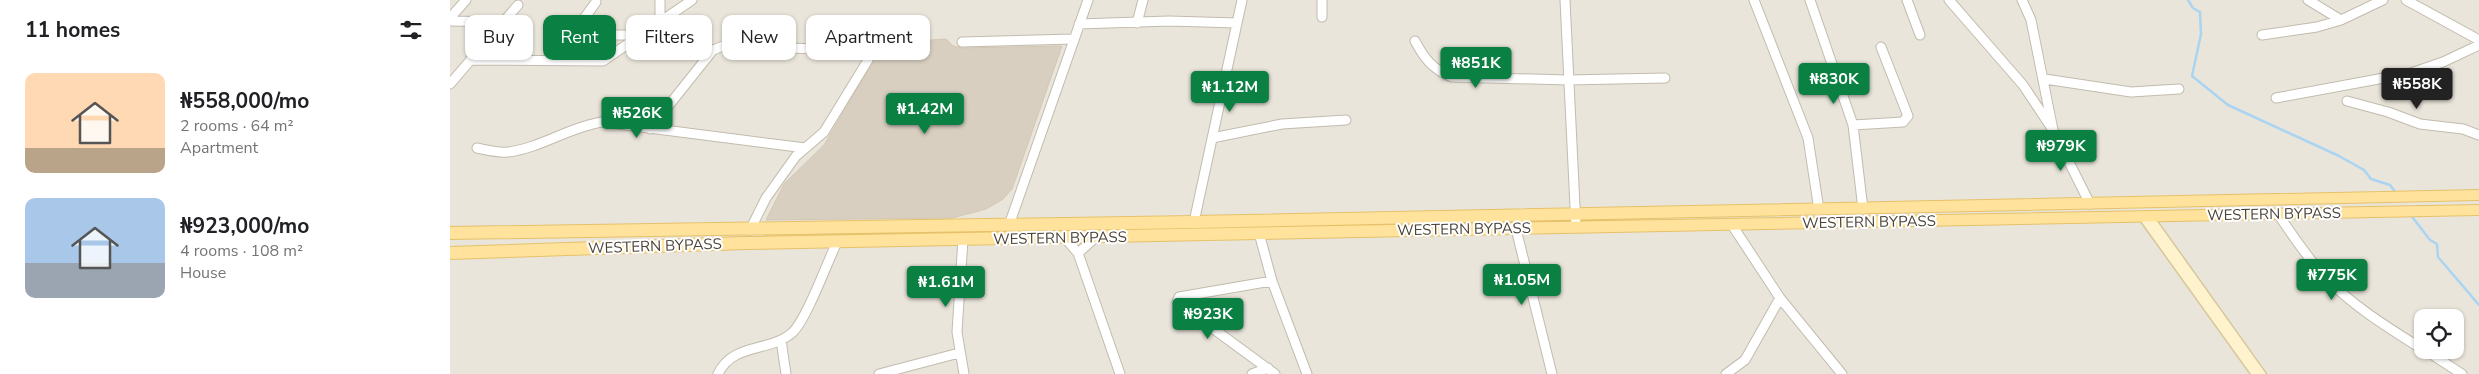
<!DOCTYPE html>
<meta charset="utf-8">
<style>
body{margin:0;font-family:"Nunito Sans",sans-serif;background:#f2f2f2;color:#202124;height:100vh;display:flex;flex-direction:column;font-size:19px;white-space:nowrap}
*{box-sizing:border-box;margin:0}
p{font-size:16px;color:#757577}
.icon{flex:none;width:28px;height:28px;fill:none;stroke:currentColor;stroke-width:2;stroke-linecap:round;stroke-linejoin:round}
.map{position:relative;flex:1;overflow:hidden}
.details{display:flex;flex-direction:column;background:#fff;width:450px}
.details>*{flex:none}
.hud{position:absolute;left:15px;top:15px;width:475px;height:45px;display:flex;gap:10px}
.controls{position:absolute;left:1964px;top:309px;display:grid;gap:10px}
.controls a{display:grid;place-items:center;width:50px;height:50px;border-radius:10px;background:#fff;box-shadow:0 1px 4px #0004;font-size:25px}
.price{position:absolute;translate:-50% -42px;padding:0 11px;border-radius:5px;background:#0b8043;color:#fff;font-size:16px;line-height:32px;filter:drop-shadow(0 1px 2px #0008)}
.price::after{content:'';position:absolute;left:50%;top:30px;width:15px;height:11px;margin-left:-8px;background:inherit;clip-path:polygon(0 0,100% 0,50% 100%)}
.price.active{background:#222;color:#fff}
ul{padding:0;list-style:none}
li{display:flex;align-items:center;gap:15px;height:125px;padding:0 25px}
li span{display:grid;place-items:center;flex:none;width:140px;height:100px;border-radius:10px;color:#555}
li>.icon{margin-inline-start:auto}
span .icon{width:60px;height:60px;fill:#fffc;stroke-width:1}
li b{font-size:21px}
h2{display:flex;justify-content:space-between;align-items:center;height:60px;padding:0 25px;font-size:21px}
.tag{padding:0 18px;border-radius:10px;background:#fff;box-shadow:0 1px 4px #0004;font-size:18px;line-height:45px}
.tag.active{background:#0b8043;color:#fff}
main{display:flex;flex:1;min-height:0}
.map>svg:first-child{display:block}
.residential{fill:#eae5da;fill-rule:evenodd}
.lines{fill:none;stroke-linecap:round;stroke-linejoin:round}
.stream{stroke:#a9d4f2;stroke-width:2.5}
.building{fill:#d8cfc1;stroke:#d3c7b4}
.street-casing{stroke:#c2bbae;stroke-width:11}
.secondary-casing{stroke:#d6c79b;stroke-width:3}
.primary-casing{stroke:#e6c16a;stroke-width:2}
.street{stroke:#fff;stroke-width:9}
.secondary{fill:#fff3cd;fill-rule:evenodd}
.primary{fill:#ffe39c;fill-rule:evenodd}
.labels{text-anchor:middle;stroke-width:4;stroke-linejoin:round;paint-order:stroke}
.street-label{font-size:15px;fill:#4b4439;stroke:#fff}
</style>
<main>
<section class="details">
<h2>11 homes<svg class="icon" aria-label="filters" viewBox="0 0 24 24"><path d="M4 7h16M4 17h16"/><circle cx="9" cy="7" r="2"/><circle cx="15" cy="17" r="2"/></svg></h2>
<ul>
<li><span style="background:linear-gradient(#ffd9b3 75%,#b9a48a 0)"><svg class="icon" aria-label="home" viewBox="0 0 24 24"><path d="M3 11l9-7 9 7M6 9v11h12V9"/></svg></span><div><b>₦558,000/mo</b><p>2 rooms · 64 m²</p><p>Apartment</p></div></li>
<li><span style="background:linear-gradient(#a9c7e8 65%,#9aa5b1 0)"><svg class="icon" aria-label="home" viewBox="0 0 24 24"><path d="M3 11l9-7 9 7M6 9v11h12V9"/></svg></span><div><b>₦923,000/mo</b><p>4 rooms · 108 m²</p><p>House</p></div></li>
</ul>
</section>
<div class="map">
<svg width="2029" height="374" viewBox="0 0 2029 374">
<rect width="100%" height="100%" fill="#f6f3ec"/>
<path class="residential" d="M 0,0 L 2029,0 L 2029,374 L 0,374 ZM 1972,318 L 2005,318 L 2005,350 L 1972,350 Z"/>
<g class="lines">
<path class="stream" d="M 1738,0 L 1743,8 L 1750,12 L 1751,34 L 1742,76 L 1778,105 L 1889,156 L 1914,170 L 1921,179 L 1940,185 L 1946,193
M 1960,214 L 1980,240 L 1987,244 L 1988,257 L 2029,305"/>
</g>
<path class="building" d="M 496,39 L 503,46 L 512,48 L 612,46 L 562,189 L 553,199 L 536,209 L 502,218 L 316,220 L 334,184 L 374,145 L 434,43 Z"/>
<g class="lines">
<defs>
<path id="street" d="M 210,0 L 210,21
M 872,0 L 872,17
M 1115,0 L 1126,227
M 1304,0 L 1358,138 L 1369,210
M 1360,0 L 1403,125 L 1413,209
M 1457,0 L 1470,35
M 1499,0 L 1573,85 L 1603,130 L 1581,20 L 1572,0
M 1858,0 L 1891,20
M 1956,0 L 2029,40
M 146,2 L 122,35 L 189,35
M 0,18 L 16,0
M 0,21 L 54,22
M 687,23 L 693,0
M 629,24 L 719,21 L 787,23
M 1812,35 L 1867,27 L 1891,20 L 1933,0
M 965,41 C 974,58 983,70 1002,77 L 1118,80 L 1215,78
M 512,42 L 624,39
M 20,60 L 153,61 L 242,0
M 1595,79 L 1681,92 L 1729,89
M 0,84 L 68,5
M 1826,98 L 1961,73 L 1993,62 L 2029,45
M 1897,101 L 1938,112 L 1970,124 L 2013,129 L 2029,135
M 1403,125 L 1453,122 L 1458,116 L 1431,47
M 200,129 L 263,50 L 273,46 L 403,50 L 415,54 L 418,60 L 374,132 L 346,156 L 316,198 L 300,230
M 1603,130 L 1640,204
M 762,138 L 832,124 L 896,120
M 27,148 C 37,150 48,153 58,152 C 91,148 119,127 152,122 L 355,148
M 1828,214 C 1843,236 1858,259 1876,278 C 1904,307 1939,328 1972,349
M 744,222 L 792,0
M 559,225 L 638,0
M 1066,229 L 1102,374
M 809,233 L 822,281 L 857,374
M 615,238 L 628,253 L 670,374
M 513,239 L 507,332 L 514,374
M 628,253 L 645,238
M 822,281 L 729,297 L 727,302 L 825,374
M 1330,298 L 1392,374
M 331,340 L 336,374
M 1975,350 L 2012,374
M 268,374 C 283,342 320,353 343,332 C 357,318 377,263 387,242
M 429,374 L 509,353
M 802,374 L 818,368
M 1276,374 L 1295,360 L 1330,298 L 1282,225"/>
<path id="secondary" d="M 1696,212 L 1701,213 L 1816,374 L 1801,374 L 1691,221 L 1690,217 L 1691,213 Z"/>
<path id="primary" d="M 2029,190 L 2029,200 L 744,228 L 0,239 L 0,227 L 744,216 Z
M 2029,205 L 2029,215 L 295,249 L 0,259 L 0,247 L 295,237 Z"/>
</defs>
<use href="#street" class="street-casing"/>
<use href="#secondary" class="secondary-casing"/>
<use href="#primary" class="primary-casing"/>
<use href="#street" class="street"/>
<use href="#secondary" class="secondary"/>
<use href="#primary" class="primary"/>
</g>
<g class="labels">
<g class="street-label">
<text transform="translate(1824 214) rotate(-1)" y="5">WESTERN BYPASS</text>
<text transform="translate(1419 222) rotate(-1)" y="5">WESTERN BYPASS</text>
<text transform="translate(1014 229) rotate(-1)" y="5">WESTERN BYPASS</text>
<text transform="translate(610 238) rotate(-1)" y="5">WESTERN BYPASS</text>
<text transform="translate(205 246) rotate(-2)" y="5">WESTERN BYPASS</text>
</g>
</g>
</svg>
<div class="controls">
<a><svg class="icon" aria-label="locate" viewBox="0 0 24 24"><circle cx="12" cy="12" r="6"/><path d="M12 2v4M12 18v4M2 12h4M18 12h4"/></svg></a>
</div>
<b class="price" style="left:1026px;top:89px">₦851K</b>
<b class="price" style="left:1384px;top:105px">₦830K</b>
<b class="price active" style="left:1967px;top:110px">₦558K</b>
<b class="price" style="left:780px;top:113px">₦1.12M</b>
<b class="price" style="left:475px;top:135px">₦1.42M</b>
<b class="price" style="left:187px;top:139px">₦526K</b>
<b class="price" style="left:1611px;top:172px">₦979K</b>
<b class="price" style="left:1882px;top:301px">₦775K</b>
<b class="price" style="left:1072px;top:306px">₦1.05M</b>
<b class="price" style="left:496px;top:308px">₦1.61M</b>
<b class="price" style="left:758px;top:340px">₦923K</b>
<div class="hud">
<a class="tag">Buy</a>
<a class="tag active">Rent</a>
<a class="tag">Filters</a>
<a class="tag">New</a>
<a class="tag">Apartment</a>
</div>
</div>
</main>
